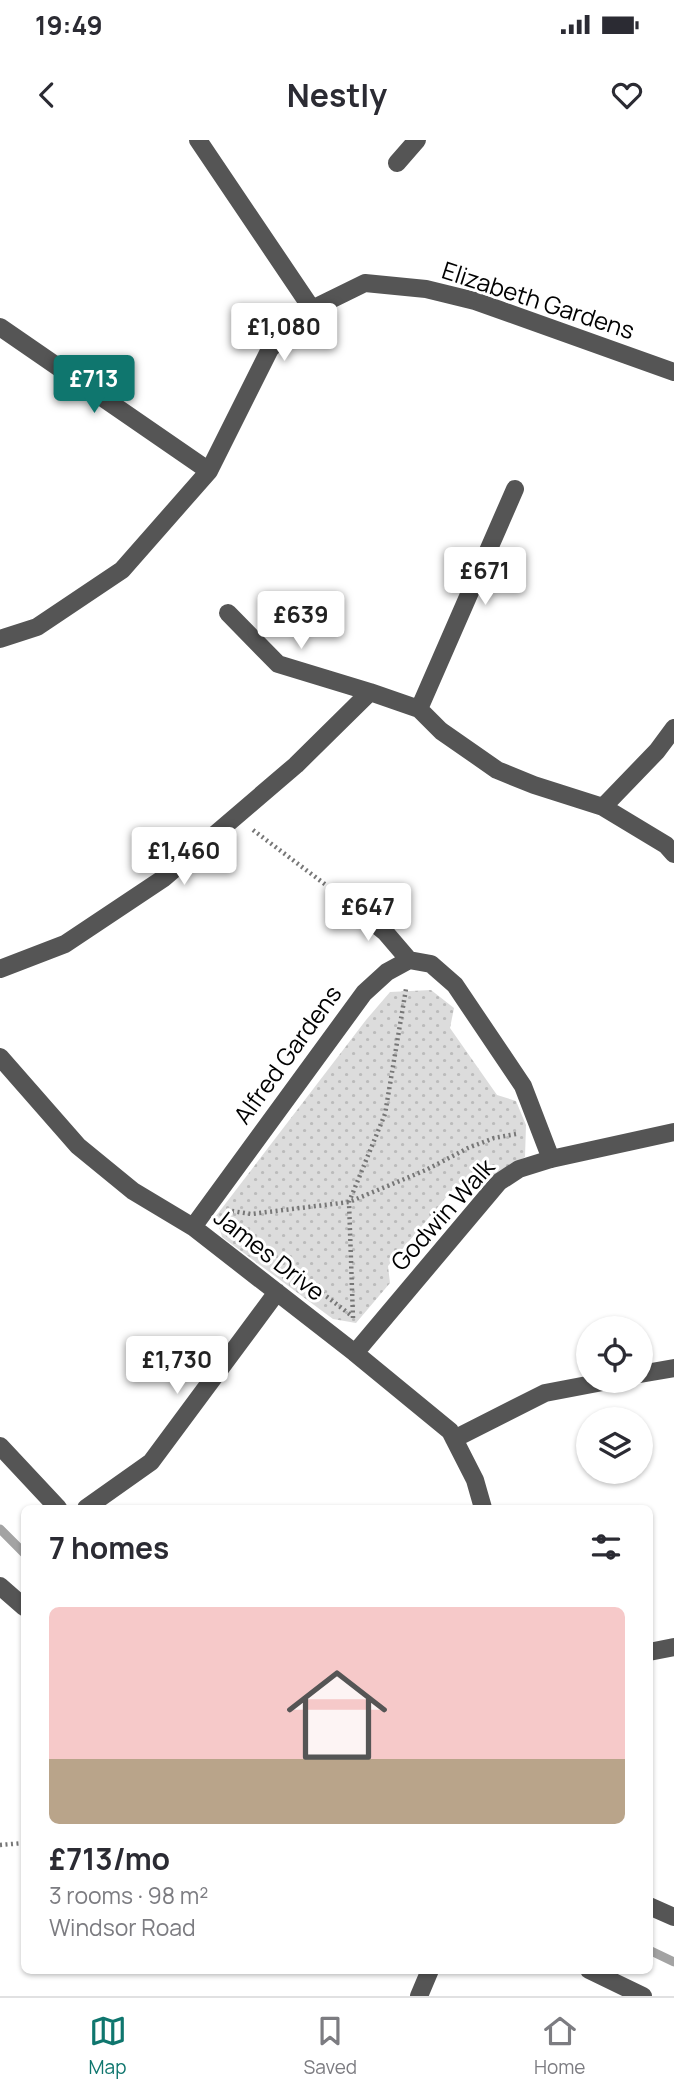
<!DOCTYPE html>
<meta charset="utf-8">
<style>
body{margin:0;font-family:Manrope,sans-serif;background:#f2f2f3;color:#2b2b33;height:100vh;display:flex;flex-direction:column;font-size:26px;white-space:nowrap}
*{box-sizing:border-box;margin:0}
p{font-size:23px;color:#7c7c81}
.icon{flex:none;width:38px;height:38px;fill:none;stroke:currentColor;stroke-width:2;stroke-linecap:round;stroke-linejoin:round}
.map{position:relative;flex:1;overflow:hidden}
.details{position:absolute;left:21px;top:1365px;width:632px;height:469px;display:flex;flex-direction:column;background:#fff;border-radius:10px;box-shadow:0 2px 5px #0004}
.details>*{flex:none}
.tools{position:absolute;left:576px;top:1176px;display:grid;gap:14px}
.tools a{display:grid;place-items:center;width:77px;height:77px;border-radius:50%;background:#fff;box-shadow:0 2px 5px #0004;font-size:35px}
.price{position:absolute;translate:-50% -60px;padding:0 16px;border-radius:7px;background:#fff;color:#222;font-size:23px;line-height:46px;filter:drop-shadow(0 2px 4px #0008)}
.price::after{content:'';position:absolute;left:50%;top:42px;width:21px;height:16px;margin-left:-10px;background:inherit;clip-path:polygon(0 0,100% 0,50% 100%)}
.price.active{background:#0f766e;color:#fff}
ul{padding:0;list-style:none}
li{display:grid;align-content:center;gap:14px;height:371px;padding:0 28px}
li span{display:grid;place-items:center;height:217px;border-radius:10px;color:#555}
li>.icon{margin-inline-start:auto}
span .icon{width:126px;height:126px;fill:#fffc;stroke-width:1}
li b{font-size:30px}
h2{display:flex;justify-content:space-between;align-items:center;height:84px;padding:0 28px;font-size:30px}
.status{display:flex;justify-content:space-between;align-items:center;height:49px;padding:0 35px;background:#fff;direction:ltr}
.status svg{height:19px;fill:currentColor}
header{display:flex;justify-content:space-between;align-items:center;height:91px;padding:0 28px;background:#fff;font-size:32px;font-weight:700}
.tab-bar{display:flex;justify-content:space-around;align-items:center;height:98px;border-top:2px solid #e1e1e2;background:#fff;font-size:19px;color:#7c7c81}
.tab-bar a{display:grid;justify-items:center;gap:4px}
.tab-bar .active{color:#0f766e}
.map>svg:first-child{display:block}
.green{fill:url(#green-dots)}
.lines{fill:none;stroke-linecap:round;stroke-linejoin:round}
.stream{stroke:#a3a3a3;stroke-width:9}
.path{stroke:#777;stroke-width:4.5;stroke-dasharray:2 3.5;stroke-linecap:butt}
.minor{stroke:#555;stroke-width:18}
.labels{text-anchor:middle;stroke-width:6;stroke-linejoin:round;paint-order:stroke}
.street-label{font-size:24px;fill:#000;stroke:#fff}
</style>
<div class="status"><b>19:49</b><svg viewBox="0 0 49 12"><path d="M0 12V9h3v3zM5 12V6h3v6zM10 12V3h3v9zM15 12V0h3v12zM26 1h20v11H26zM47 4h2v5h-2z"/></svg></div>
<header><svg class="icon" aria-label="back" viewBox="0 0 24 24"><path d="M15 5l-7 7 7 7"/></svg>Nestly<svg class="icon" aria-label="heart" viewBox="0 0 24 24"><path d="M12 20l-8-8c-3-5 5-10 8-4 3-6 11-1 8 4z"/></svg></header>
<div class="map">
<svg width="674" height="1856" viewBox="0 0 674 1856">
<defs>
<pattern id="green-dots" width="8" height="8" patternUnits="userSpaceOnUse" patternTransform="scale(1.75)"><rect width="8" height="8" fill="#dcdcdc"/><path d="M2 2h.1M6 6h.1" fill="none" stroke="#bbb" stroke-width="1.8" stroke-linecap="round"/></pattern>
</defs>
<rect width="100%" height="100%" fill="#fff"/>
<path class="green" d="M 431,850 L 454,868 L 450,888 L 497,955 L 516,961 L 526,985 L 525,1017 L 474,1048 L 454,1048 L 388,1126 L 390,1143 L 356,1183 L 333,1179 L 222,1097 L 216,1076 L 366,880 L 390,852 Z"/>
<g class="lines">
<path class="stream" d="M 0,1389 L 24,1413
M 649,1810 L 674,1822"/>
<path class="path" d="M 253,690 L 330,748
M 232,1071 L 251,1074 L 349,1062 L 426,1030 L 468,1008 L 494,998 L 516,994
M 309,1143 L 352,1176
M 353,1178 L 349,1062 L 385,974 L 406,849
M 0,1705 L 24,1703"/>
<path class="minor" d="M 198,0 L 312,169
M 397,23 L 417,0
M 0,187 L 209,331
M 228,473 L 278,524 L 370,552
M 0,499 L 37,487 L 122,430 L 209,331 L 270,209 L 312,169 L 365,143 L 426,149 L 475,161 L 674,232
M 419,569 L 515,349
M 603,667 L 657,611 L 674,588
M 348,762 L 385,792 L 409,820
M 0,829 L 65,804 L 164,738 L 296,625 L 370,552 L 419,569 L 441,591 L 497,630 L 534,645 L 603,667 L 666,705 L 674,714
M 0,917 L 78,1006 L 133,1051 L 193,1087 L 355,1213 L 450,1291 L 475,1340 L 483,1368
M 193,1087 L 364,853 L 387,832 L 409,820 L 431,824 L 455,845 L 523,946 L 551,1019
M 355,1213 L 499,1042 L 519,1029 L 551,1019 L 674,992
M 640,1234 L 674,1228
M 454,1299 L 545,1253 L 608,1241
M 0,1306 L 58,1368
M 86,1368 L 151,1322 L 277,1152
M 0,1446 L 24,1467
M 649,1512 L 674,1507
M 649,1766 L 674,1777
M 589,1830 L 643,1856
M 419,1856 L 430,1830"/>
</g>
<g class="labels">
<g class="street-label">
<text transform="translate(538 161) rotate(18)" y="8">Elizabeth Gardens</text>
<text transform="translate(288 915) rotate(-54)" y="8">Alfred Gardens</text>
<text transform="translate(443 1075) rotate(-48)" y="8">Godwin Walk</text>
<text transform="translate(269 1115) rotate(38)" y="8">James Drive</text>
</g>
</g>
</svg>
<div class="tools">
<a><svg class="icon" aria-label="locate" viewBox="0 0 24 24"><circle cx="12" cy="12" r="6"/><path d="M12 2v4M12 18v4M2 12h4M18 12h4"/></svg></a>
<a><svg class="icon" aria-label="layers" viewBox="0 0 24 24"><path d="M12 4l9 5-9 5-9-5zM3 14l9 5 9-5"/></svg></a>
</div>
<b class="price" style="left:284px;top:223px">£1,080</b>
<b class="price active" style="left:94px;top:275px">£713</b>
<b class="price" style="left:485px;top:467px">£671</b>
<b class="price" style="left:301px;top:511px">£639</b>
<b class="price" style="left:184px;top:747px">£1,460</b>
<b class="price" style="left:368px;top:803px">£647</b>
<b class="price" style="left:177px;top:1256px">£1,730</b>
<section class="details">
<h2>7 homes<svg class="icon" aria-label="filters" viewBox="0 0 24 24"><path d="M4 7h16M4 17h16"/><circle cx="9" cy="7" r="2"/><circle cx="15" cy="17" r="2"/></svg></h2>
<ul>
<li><span style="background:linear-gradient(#f6c9c9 70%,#b9a48a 0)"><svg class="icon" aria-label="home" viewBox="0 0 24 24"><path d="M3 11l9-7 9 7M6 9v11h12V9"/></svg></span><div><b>£713/mo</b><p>3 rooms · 98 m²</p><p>Windsor Road</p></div></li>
</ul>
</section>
</div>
<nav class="tab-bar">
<a class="active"><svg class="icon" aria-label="map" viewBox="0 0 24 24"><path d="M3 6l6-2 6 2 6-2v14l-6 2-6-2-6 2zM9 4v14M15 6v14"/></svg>Map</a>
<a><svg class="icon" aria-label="saved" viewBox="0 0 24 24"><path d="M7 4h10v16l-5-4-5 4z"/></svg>Saved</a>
<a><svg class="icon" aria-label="home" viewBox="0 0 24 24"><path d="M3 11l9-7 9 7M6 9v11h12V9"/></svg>Home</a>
</nav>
